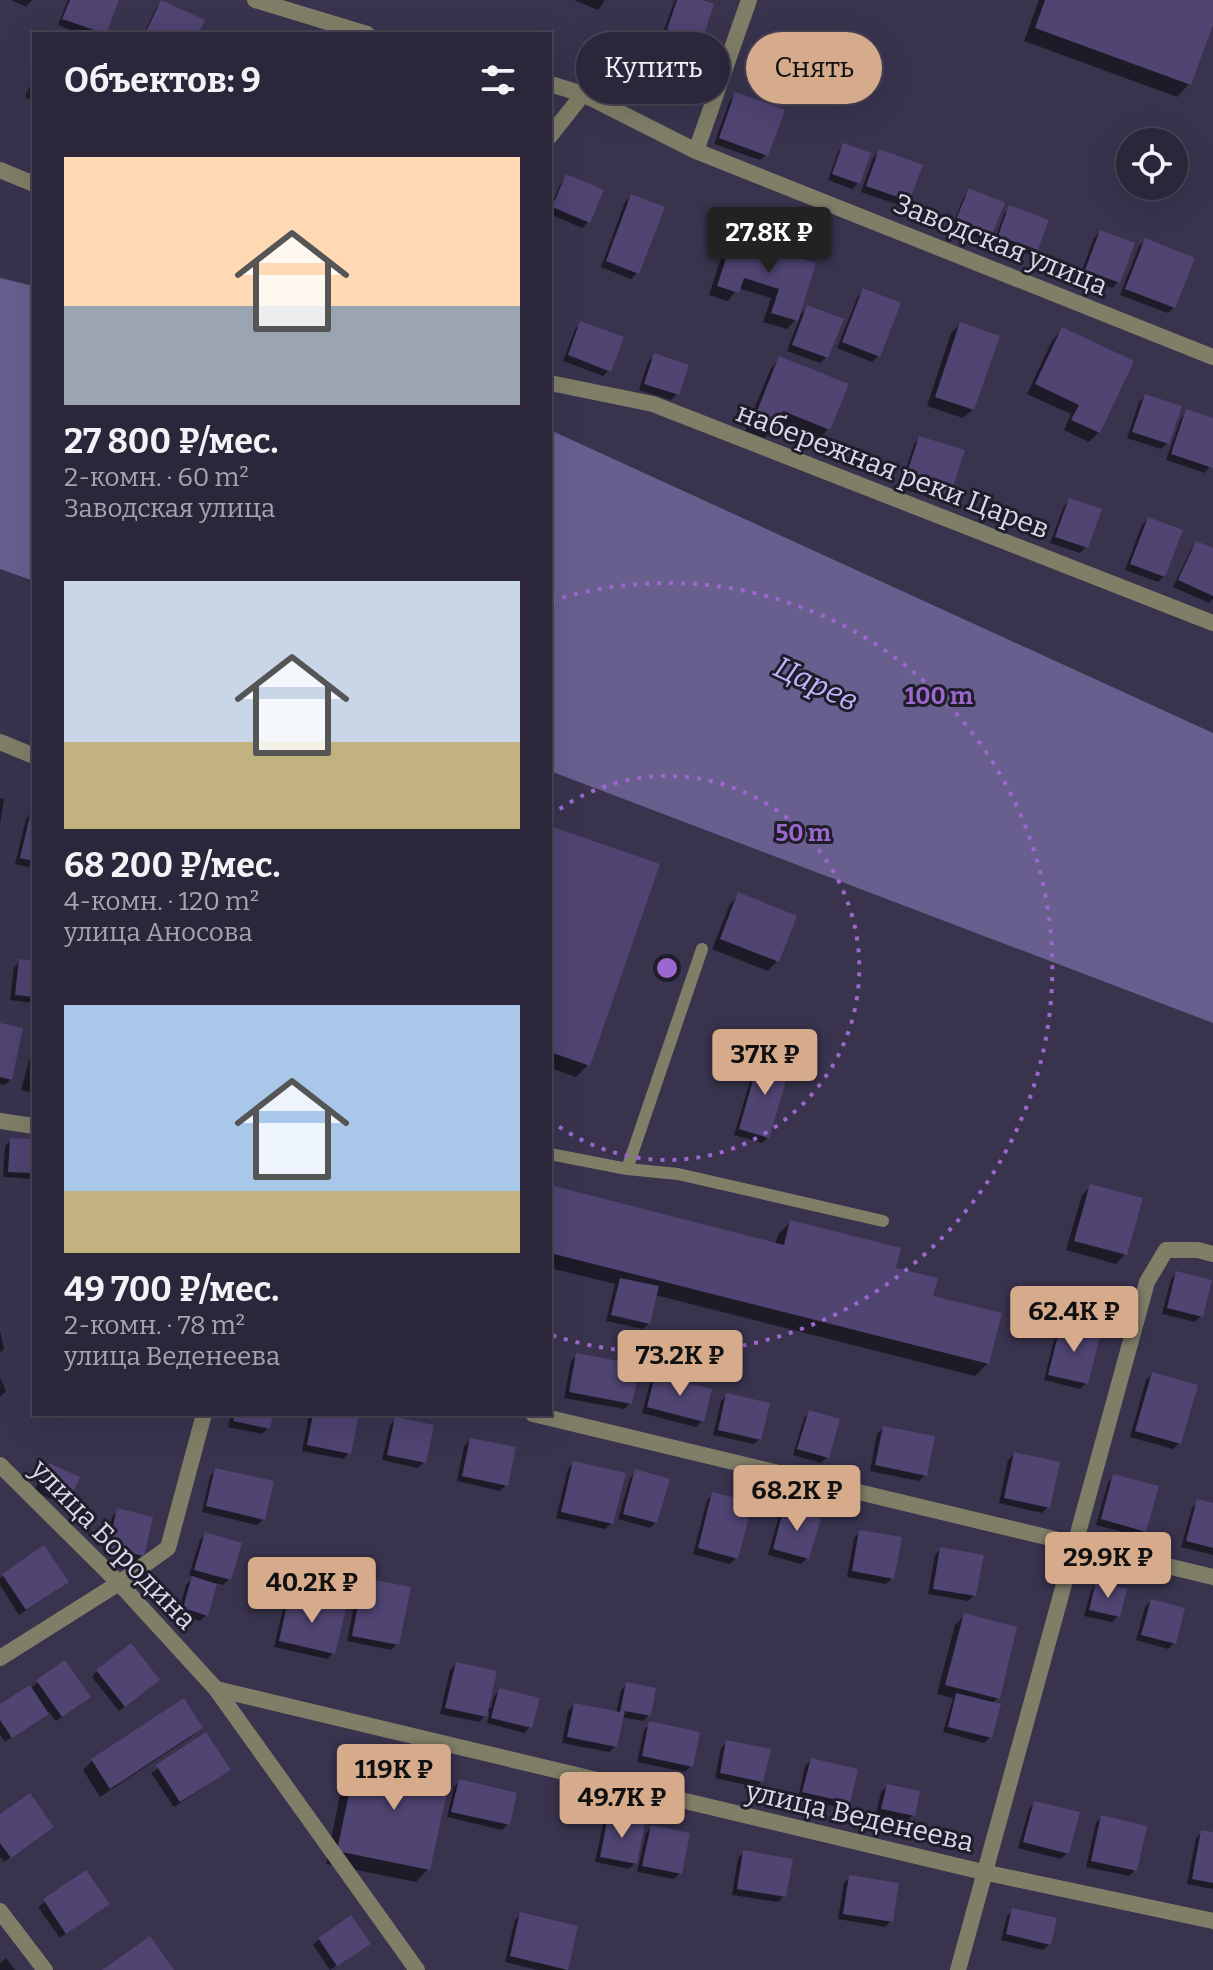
<!DOCTYPE html>
<html lang="ru">
<meta charset="utf-8">
<style>
body{margin:0;font-family:Bitter,serif;background:#373245;color:#f1f3f6;height:100vh;display:flex;flex-direction:column;font-size:30px;white-space:nowrap}
*{box-sizing:border-box;margin:0}
p{font-size:26px;color:#a6a5af}
.icon{flex:none;width:44px;height:44px;fill:none;stroke:currentColor;stroke-width:2;stroke-linecap:round;stroke-linejoin:round}
.map{position:relative;flex:1;overflow:hidden}
.sheet{position:absolute;left:32px;top:32px;width:520px;height:1384px;display:flex;flex-direction:column;background:#2b263a;border-radius:0px;box-shadow:0 8px 32px #0002,0 0 0 2px #474354}
.sheet>*{flex:none}
.hud{position:absolute;left:576px;top:32px;width:516px;height:72px;display:flex;gap:16px}
.tools{position:absolute;left:1116px;top:128px;display:grid;gap:16px}
.tools a{display:grid;place-items:center;width:72px;height:72px;border-radius:50%;background:#2b263a;box-shadow:0 8px 32px #0002,0 0 0 2px #474354;font-size:40px}
.price{position:absolute;translate:-50% -68px;padding:0 18px;border-radius:8px;background:#d6ab8b;color:#111;font-size:26px;line-height:52px;filter:drop-shadow(0 2px 4px #0008)}
.price::after{content:'';position:absolute;left:50%;top:48px;width:24px;height:18px;margin-left:-12px;background:inherit;clip-path:polygon(0 0,100% 0,50% 100%)}
.price.current{background:#222;color:#fff}
ul{padding:0;list-style:none}
li{display:grid;align-content:center;gap:16px;height:424px;padding:0 32px}
li span{display:grid;place-items:center;height:248px;border-radius:0px;color:#555}
li>.icon{margin-inline-start:auto}
span .icon{width:144px;height:144px;fill:#fffc;stroke-width:1}
li b{font-size:34px}
h2{display:flex;justify-content:space-between;align-items:center;height:96px;padding:0 32px;font-size:34px}
.chip{padding:0 28px;border-radius:36px;background:#2b263a;box-shadow:0 8px 32px #0002,0 0 0 2px #474354;font-size:28px;line-height:72px}
.chip.current{background:#d6ab8b;color:#111}
.map>svg:first-child{display:block}
.water{fill:#695f8f}
.shadow{fill:#0007}
.building{fill:#4f4472}
.lines{fill:none;stroke-linecap:round;stroke-linejoin:round}
.service{stroke:#7f7f68;stroke-width:12}
.minor{stroke:#7f7f68;stroke-width:16}
.ring{fill:none;stroke:#9c68cd;stroke-width:4;stroke-dasharray:4 8}
.labels{text-anchor:middle;stroke-width:6;stroke-linejoin:round;paint-order:stroke}
.street-label{font-size:28px;fill:#dad7e8;stroke:#1f1d29}
.water-label{font-size:30px;font-style:italic;fill:#c3b3fe;stroke:#1f1d29}
.centre{fill:#9c68cd;stroke:#1f1d29;stroke-width:4}
.ring-label{font-size:24px;text-anchor:middle;font-weight:bold;fill:#9c68cd;stroke:#1f1d29;stroke-width:6;stroke-linejoin:round;paint-order:stroke}
</style>
<div class="map">
<svg width="1213" height="1970" viewBox="0 0 1213 1970">
<rect width="100%" height="100%" fill="#39334e"/>
<path class="water" d="M 0,278 L 34,286 L 34,581 L 0,569 Z
M 550,430 L 1213,733 L 1213,1023 L 550,771 Z"/>
<path class="shadow" d="M 11,0 L 32,0 L 26,7 Z
M 68,0 L 117,0 L 103,34 L 81,34 L 58,25 Z
M 574,0 L 605,0 L 598,10 Z
M 675,0 L 697,0 L 700,40 L 694,46 L 662,35 Z
M 1039,0 L 1213,0 L 1213,20 L 1189,84 L 1177,97 L 1024,41 Z
M 162,2 L 196,34 L 144,34 L 156,8 Z
M 34,77 L 34,101 L 25,97 Z
M 736,94 L 766,155 L 760,160 L 714,144 L 730,100 Z
M 844,146 L 858,183 L 852,189 L 828,180 L 838,152 Z
M 879,152 L 908,200 L 902,206 L 861,192 L 873,158 Z
M 567,177 L 588,222 L 582,228 L 550,214 L 550,208 L 561,183 Z
M 970,191 L 990,235 L 984,241 L 951,228 L 964,197 Z
M 631,196 L 637,273 L 631,279 L 601,267 L 625,202 Z
M 1010,208 L 1046,221 L 1036,249 L 1030,255 L 994,242 L 1004,214 Z
M 1100,232 L 1118,282 L 1112,288 L 1080,276 L 1094,238 Z
M 734,239 L 814,264 L 796,319 L 808,307 L 826,357 L 820,363 L 787,351 L 801,314 L 787,329 L 763,322 L 771,298 L 738,288 L 728,301 L 709,295 L 724,248 Z
M 1145,241 L 1174,307 L 1168,313 L 1120,295 L 1139,246 Z
M 864,290 L 878,356 L 872,362 L 837,348 L 858,296 Z
M 581,323 L 609,370 L 603,376 L 563,361 L 575,329 Z
M 960,324 L 973,409 L 963,418 L 927,406 L 951,333 Z
M 1062,330 L 1099,432 L 1089,442 L 1064,430 L 1071,414 L 1027,394 L 1053,339 Z
M 654,356 L 677,394 L 671,400 L 639,390 L 648,362 Z
M 780,359 L 828,429 L 819,439 L 777,422 L 765,438 L 745,431 L 771,368 Z
M 1145,396 L 1167,443 L 1161,449 L 1127,438 L 1139,402 Z
M 1187,412 L 1213,421 L 1213,462 L 1205,473 L 1166,460 L 1181,418 Z
M 920,438 L 948,495 L 942,501 L 900,488 L 914,444 Z
M 1070,500 L 1086,547 L 1080,553 L 1050,543 L 1064,506 Z
M 1148,519 L 1164,576 L 1158,582 L 1125,570 L 1142,525 Z
M 1197,543 L 1213,551 L 1213,599 L 1209,603 L 1173,587 L 1191,549 Z
M 0,798 L 4,799 L 0,825 Z
M 32,813 L 34,813 L 34,868 L 15,864 L 26,819 Z
M 550,828 L 588,1065 L 576,1077 L 550,1068 Z
M 739,895 L 795,917 L 777,961 L 768,971 L 712,949 L 730,904 Z
M 20,961 L 34,963 L 34,1003 L 10,1000 L 14,967 Z
M 0,1025 L 11,1079 L 5,1085 L 0,1084 Z
M 34,1042 L 34,1093 L 21,1090 Z
M 761,1058 L 768,1137 L 762,1143 L 734,1135 L 755,1064 Z
M 11,1140 L 34,1141 L 34,1179 L 3,1177 L 5,1146 Z
M 1091,1186 L 1125,1254 L 1116,1264 L 1066,1250 L 1082,1195 Z
M 550,1188 L 775,1245 L 778,1235 L 790,1222 L 894,1269 L 931,1297 L 988,1363 L 975,1376 L 655,1295 L 649,1323 L 643,1329 L 606,1321 L 615,1284 L 550,1268 Z
M 1177,1273 L 1201,1316 L 1195,1322 L 1162,1314 L 1171,1279 Z
M 1062,1325 L 1086,1383 L 1080,1389 L 1044,1380 L 1056,1331 Z
M 0,1330 L 4,1349 L 0,1353 Z
M 577,1355 L 630,1403 L 624,1409 L 564,1398 L 571,1361 Z
M 1152,1374 L 1179,1443 L 1173,1449 L 1130,1437 L 1146,1380 Z
M 0,1377 L 6,1391 L 0,1397 Z
M 656,1377 L 702,1421 L 696,1427 L 642,1413 L 650,1383 Z
M 727,1395 L 760,1439 L 754,1444 L 713,1435 L 721,1401 Z
M 810,1412 L 827,1457 L 821,1463 L 793,1455 L 804,1418 Z
M 231,1414 L 271,1414 L 268,1428 L 262,1434 L 228,1427 Z
M 309,1414 L 357,1414 L 349,1453 L 343,1459 L 302,1451 Z
M 396,1419 L 424,1462 L 418,1468 L 382,1460 L 390,1425 Z
M 883,1428 L 925,1475 L 919,1481 L 870,1471 L 877,1434 Z
M 470,1440 L 506,1485 L 500,1491 L 457,1481 L 464,1446 Z
M 1014,1454 L 1048,1507 L 1042,1513 L 999,1503 L 1008,1460 Z
M 574,1463 L 611,1523 L 605,1529 L 556,1518 L 568,1469 Z
M 49,1465 L 68,1498 L 62,1504 L 34,1491 L 43,1471 Z
M 216,1470 L 263,1519 L 257,1525 L 202,1512 L 210,1476 Z
M 636,1472 L 656,1522 L 650,1528 L 618,1519 L 630,1478 Z
M 1114,1476 L 1144,1530 L 1138,1536 L 1096,1525 L 1108,1482 Z
M 713,1494 L 736,1558 L 730,1564 L 693,1554 L 707,1500 Z
M 1198,1502 L 1213,1506 L 1213,1555 L 1181,1547 L 1192,1508 Z
M 785,1510 L 807,1558 L 801,1564 L 768,1555 L 779,1516 Z
M 118,1511 L 142,1555 L 136,1561 L 104,1554 L 112,1517 Z
M 860,1532 L 892,1578 L 886,1584 L 847,1577 L 854,1538 Z
M 206,1534 L 229,1579 L 223,1585 L 215,1583 L 206,1615 L 200,1621 L 178,1614 L 186,1585 L 194,1577 L 189,1575 L 200,1540 Z
M 941,1549 L 974,1595 L 968,1601 L 928,1594 L 935,1555 Z
M 3,1575 L 60,1588 L 19,1615 L 0,1585 L 0,1578 Z
M 364,1580 L 397,1644 L 391,1650 L 347,1641 L 358,1586 Z
M 1097,1584 L 1118,1616 L 1112,1622 L 1084,1616 L 1091,1590 Z
M 290,1598 L 333,1653 L 327,1659 L 274,1647 L 284,1604 Z
M 1151,1601 L 1174,1643 L 1168,1649 L 1136,1640 L 1145,1607 Z
M 964,1616 L 998,1698 L 991,1704 L 990,1737 L 984,1743 L 943,1732 L 953,1698 L 937,1694 L 955,1625 Z
M 456,1664 L 487,1707 L 491,1708 L 494,1696 L 500,1690 L 530,1727 L 524,1733 L 487,1723 L 490,1711 L 479,1722 L 440,1714 L 450,1670 Z
M 97,1671 L 151,1686 L 119,1711 L 92,1677 Z
M 38,1682 L 83,1702 L 56,1721 L 49,1712 L 5,1742 L 0,1735 L 0,1706 L 30,1689 Z
M 627,1684 L 649,1715 L 643,1721 L 621,1717 L 615,1746 L 609,1752 L 562,1743 L 568,1711 L 574,1705 L 616,1714 L 621,1690 Z
M 650,1724 L 691,1766 L 685,1772 L 637,1762 L 644,1730 Z
M 200,1728 L 191,1737 L 100,1797 L 83,1770 L 92,1761 Z
M 206,1735 L 222,1775 L 174,1807 L 151,1773 Z
M 727,1742 L 762,1781 L 756,1787 L 715,1778 L 721,1748 Z
M 358,1757 L 428,1869 L 416,1882 L 326,1864 L 345,1770 Z
M 811,1760 L 848,1802 L 842,1808 L 798,1798 L 805,1766 Z
M 460,1781 L 508,1824 L 502,1830 L 447,1817 L 454,1787 Z
M 887,1786 L 913,1815 L 907,1821 L 876,1814 L 881,1792 Z
M 1035,1803 L 1067,1853 L 1061,1859 L 1018,1848 L 1029,1809 Z
M 0,1817 L 46,1832 L 4,1862 L 0,1857 Z
M 1102,1817 L 1135,1870 L 1129,1876 L 1086,1867 L 1096,1823 Z
M 609,1818 L 635,1863 L 629,1869 L 595,1862 L 603,1824 Z
M 652,1827 L 680,1873 L 674,1879 L 637,1872 L 646,1833 Z
M 1202,1832 L 1213,1834 L 1213,1889 L 1187,1884 L 1196,1838 Z
M 744,1852 L 784,1896 L 778,1902 L 732,1895 L 738,1858 Z
M 85,1872 L 101,1909 L 60,1938 L 38,1907 Z
M 850,1877 L 891,1921 L 885,1927 L 838,1919 L 844,1883 Z
M 1013,1910 L 1049,1944 L 1043,1950 L 1001,1940 L 1007,1916 Z
M 521,1914 L 566,1969 L 565,1970 L 538,1970 L 505,1962 L 515,1920 Z
M 319,1939 L 362,1949 L 330,1970 L 313,1945 Z
M 6,1958 L 15,1970 L 0,1970 L 0,1963 Z"/>
<path class="building" d="M 70,0 L 119,0 L 106,34 L 62,19 Z
M 161,0 L 205,20 L 198,34 L 145,34 Z
M 677,0 L 703,0 L 714,4 L 702,41 L 667,29 Z
M 1045,0 L 1213,0 L 1213,25 L 1191,85 L 1035,28 Z
M 735,92 L 785,110 L 768,156 L 719,138 Z
M 843,143 L 871,153 L 860,184 L 832,174 Z
M 879,149 L 923,165 L 909,201 L 866,186 Z
M 566,174 L 604,190 L 590,223 L 552,207 Z
M 969,188 L 1005,203 L 991,237 L 955,222 Z
M 631,194 L 665,207 L 639,274 L 606,261 Z
M 1009,205 L 1049,220 L 1038,250 L 998,236 Z
M 1100,230 L 1135,243 L 1120,283 L 1085,270 Z
M 733,237 L 816,263 L 798,321 L 771,313 L 779,289 L 744,278 L 739,293 L 717,286 Z
M 1145,238 L 1195,258 L 1175,308 L 1125,289 Z
M 863,288 L 901,303 L 880,357 L 842,342 Z
M 807,305 L 844,319 L 828,358 L 792,345 Z
M 580,321 L 624,337 L 611,372 L 568,355 Z
M 960,322 L 1000,336 L 974,410 L 935,397 Z
M 1062,327 L 1134,361 L 1100,433 L 1071,420 L 1079,405 L 1035,384 Z
M 654,353 L 689,365 L 679,395 L 644,384 Z
M 779,356 L 849,384 L 830,430 L 783,411 L 776,430 L 753,421 Z
M 1145,394 L 1182,406 L 1169,444 L 1132,432 Z
M 1186,409 L 1213,418 L 1213,468 L 1171,454 Z
M 919,436 L 965,450 L 950,496 L 904,482 Z
M 1069,498 L 1102,509 L 1088,548 L 1055,537 Z
M 1148,517 L 1183,530 L 1165,577 L 1130,564 Z
M 1196,541 L 1213,548 L 1213,596 L 1178,580 Z
M 31,811 L 34,811 L 34,861 L 20,858 Z
M 550,826 L 660,864 L 590,1066 L 550,1052 Z
M 738,892 L 797,916 L 779,962 L 720,939 Z
M 19,959 L 34,961 L 34,997 L 15,995 Z
M 0,1023 L 23,1028 L 12,1080 L 0,1077 Z
M 760,1056 L 791,1064 L 769,1138 L 739,1129 Z
M 10,1138 L 34,1139 L 34,1173 L 8,1172 Z
M 1090,1184 L 1143,1198 L 1127,1255 L 1074,1241 Z
M 550,1185 L 784,1245 L 790,1220 L 901,1248 L 896,1268 L 938,1278 L 933,1296 L 1002,1313 L 989,1364 L 550,1253 Z
M 1176,1271 L 1212,1280 L 1203,1317 L 1167,1308 Z
M 620,1278 L 659,1286 L 650,1324 L 611,1315 Z
M 1061,1323 L 1101,1333 L 1088,1384 L 1048,1375 Z
M 576,1353 L 640,1365 L 632,1404 L 569,1392 Z
M 1152,1372 L 1198,1385 L 1181,1444 L 1135,1431 Z
M 655,1375 L 712,1389 L 704,1422 L 647,1407 Z
M 726,1393 L 770,1403 L 761,1440 L 718,1430 Z
M 809,1410 L 840,1419 L 829,1458 L 797,1449 Z
M 235,1414 L 273,1414 L 270,1429 L 233,1421 Z
M 313,1414 L 359,1414 L 351,1454 L 307,1445 Z
M 395,1417 L 434,1425 L 426,1463 L 387,1455 Z
M 883,1426 L 935,1436 L 927,1476 L 875,1465 Z
M 470,1438 L 516,1447 L 508,1486 L 462,1476 Z
M 1014,1452 L 1060,1462 L 1050,1508 L 1004,1498 Z
M 573,1461 L 626,1473 L 613,1524 L 561,1512 Z
M 49,1463 L 80,1477 L 70,1499 L 38,1484 Z
M 215,1468 L 274,1481 L 265,1520 L 206,1506 Z
M 635,1469 L 670,1479 L 657,1523 L 623,1514 Z
M 1113,1474 L 1159,1486 L 1146,1532 L 1101,1519 Z
M 712,1492 L 753,1502 L 738,1559 L 698,1548 Z
M 1197,1499 L 1213,1503 L 1213,1548 L 1186,1541 Z
M 784,1507 L 821,1518 L 809,1559 L 773,1549 Z
M 117,1508 L 153,1517 L 144,1556 L 108,1548 Z
M 859,1530 L 902,1537 L 894,1579 L 852,1571 Z
M 205,1532 L 242,1543 L 231,1580 L 194,1570 Z
M 44,1545 L 69,1582 L 26,1610 L 2,1574 Z
M 940,1547 L 984,1555 L 976,1596 L 933,1589 Z
M 192,1576 L 217,1584 L 208,1616 L 183,1608 Z
M 363,1578 L 411,1587 L 399,1645 L 352,1636 Z
M 1096,1582 L 1127,1589 L 1120,1617 L 1089,1610 Z
M 289,1596 L 346,1609 L 335,1654 L 279,1641 Z
M 1151,1599 L 1185,1608 L 1176,1644 L 1141,1635 Z
M 964,1613 L 1017,1627 L 1000,1699 L 945,1685 Z
M 131,1643 L 160,1680 L 125,1707 L 96,1670 Z
M 65,1660 L 91,1697 L 62,1717 L 36,1680 Z
M 456,1662 L 497,1671 L 487,1717 L 445,1708 Z
M 626,1682 L 656,1688 L 651,1716 L 625,1711 L 617,1747 L 567,1737 L 574,1703 L 620,1712 Z
M 30,1685 L 49,1714 L 12,1738 L 0,1720 L 0,1704 Z
M 499,1688 L 540,1698 L 532,1728 L 491,1718 Z
M 956,1693 L 1001,1704 L 992,1738 L 948,1727 Z
M 184,1698 L 203,1728 L 110,1789 L 91,1759 Z
M 649,1721 L 700,1732 L 693,1767 L 642,1756 Z
M 206,1732 L 231,1770 L 180,1802 L 156,1765 Z
M 726,1740 L 771,1749 L 763,1782 L 720,1773 Z
M 357,1755 L 451,1774 L 430,1870 L 337,1851 Z
M 811,1758 L 858,1769 L 850,1803 L 802,1792 Z
M 459,1779 L 517,1793 L 510,1825 L 451,1812 Z
M 887,1784 L 920,1791 L 915,1816 L 881,1809 Z
M 30,1793 L 54,1827 L 11,1858 L 0,1843 L 0,1814 Z
M 1034,1801 L 1080,1812 L 1069,1854 L 1023,1842 Z
M 1101,1815 L 1147,1826 L 1137,1871 L 1091,1861 Z
M 608,1816 L 645,1823 L 637,1864 L 600,1857 Z
M 651,1825 L 690,1833 L 682,1874 L 642,1866 Z
M 1201,1830 L 1213,1832 L 1213,1883 L 1192,1879 Z
M 743,1850 L 793,1859 L 786,1897 L 737,1889 Z
M 86,1870 L 110,1904 L 66,1934 L 43,1899 Z
M 849,1875 L 899,1883 L 893,1922 L 843,1914 Z
M 1012,1908 L 1057,1918 L 1051,1945 L 1006,1934 Z
M 520,1912 L 578,1926 L 568,1970 L 510,1956 Z
M 351,1915 L 371,1944 L 337,1966 L 318,1938 Z
M 150,1936 L 174,1970 L 102,1970 Z"/>
<g class="lines">
<path class="service" d="M 550,1154 L 627,1169 L 678,1174 L 883,1221
M 627,1169 L 702,949"/>
<path class="minor" d="M 255,0 L 367,34
M 550,84 L 583,94 L 696,151 L 1213,357
M 550,136 L 583,94
M 696,151 L 749,0
M 0,170 L 34,184
M 550,383 L 653,404 L 1213,623
M 0,742 L 34,756
M 0,1121 L 34,1126
M 533,1414 L 1213,1577
M 0,1465 L 119,1583 L 216,1689 L 417,1970
M 0,1658 L 119,1583 L 168,1548 L 204,1414
M 216,1689 L 983,1872 L 1213,1921
M 0,1911 L 45,1970
M 958,1970 L 1147,1282 L 1166,1250 L 1198,1250 L 1213,1254"/>
</g>
<g class="ring">
<path d="M550 816A192 192 0 1 1 550 1120"/>
<path d="M551 601A385 385 0 1 1 551 1335"/>
</g>
<g class="labels">
<g class="street-label">
<text transform="translate(1001 244) rotate(22)" y="10">Заводская улица</text>
<text transform="translate(893 470) rotate(21)" y="10">набережная реки Царев</text>
<text transform="translate(114 1544) rotate(46)" y="10">улица Бородина</text>
<text transform="translate(860 1816) rotate(13)" y="10">улица Веденеева</text>
</g>
<g class="water-label">
<text transform="translate(816 684) rotate(25)" y="10">Царев</text>
</g>
</g>
<circle cx="667" cy="968" r="12" class="centre"/>
<g class="ring-label">
<text x="939" y="704">100 m</text>
<text x="803" y="841">50 m</text>
</g>
</svg>
<div class="tools">
<a><svg class="icon" aria-label="locate" viewBox="0 0 24 24"><circle cx="12" cy="12" r="6"/><path d="M12 2v4M12 18v4M2 12h4M18 12h4"/></svg></a>
</div>
<b class="price current" style="left:769px;top:275px">27.8K ₽</b>
<b class="price" style="left:765px;top:1097px">37K ₽</b>
<b class="price" style="left:1074px;top:1354px">62.4K ₽</b>
<b class="price" style="left:680px;top:1398px">73.2K ₽</b>
<b class="price" style="left:797px;top:1533px">68.2K ₽</b>
<b class="price" style="left:1108px;top:1600px">29.9K ₽</b>
<b class="price" style="left:312px;top:1625px">40.2K ₽</b>
<b class="price" style="left:394px;top:1812px">119K ₽</b>
<b class="price" style="left:622px;top:1840px">49.7K ₽</b>
<div class="hud">
<a class="chip">Купить</a>
<a class="chip current">Снять</a>
</div>
<section class="sheet">
<h2>Объектов: 9<svg class="icon" aria-label="filters" viewBox="0 0 24 24"><path d="M4 7h16M4 17h16"/><circle cx="9" cy="7" r="2"/><circle cx="15" cy="17" r="2"/></svg></h2>
<ul>
<li><span style="background:linear-gradient(#ffd9b3 60%,#9aa5b1 0)"><svg class="icon" aria-label="home" viewBox="0 0 24 24"><path d="M3 11l9-7 9 7M6 9v11h12V9"/></svg></span><div><b>27 800 ₽/мес.</b><p>2-комн. · 60 m²</p><p>Заводская улица</p></div></li>
<li><span style="background:linear-gradient(#c9d6e8 65%,#c2b280 0)"><svg class="icon" aria-label="home" viewBox="0 0 24 24"><path d="M3 11l9-7 9 7M6 9v11h12V9"/></svg></span><div><b>68 200 ₽/мес.</b><p>4-комн. · 120 m²</p><p>улица Аносова</p></div></li>
<li><span style="background:linear-gradient(#a9c7e8 75%,#c2b280 0)"><svg class="icon" aria-label="home" viewBox="0 0 24 24"><path d="M3 11l9-7 9 7M6 9v11h12V9"/></svg></span><div><b>49 700 ₽/мес.</b><p>2-комн. · 78 m²</p><p>улица Веденеева</p></div></li>
</ul>
</section>
</div>
